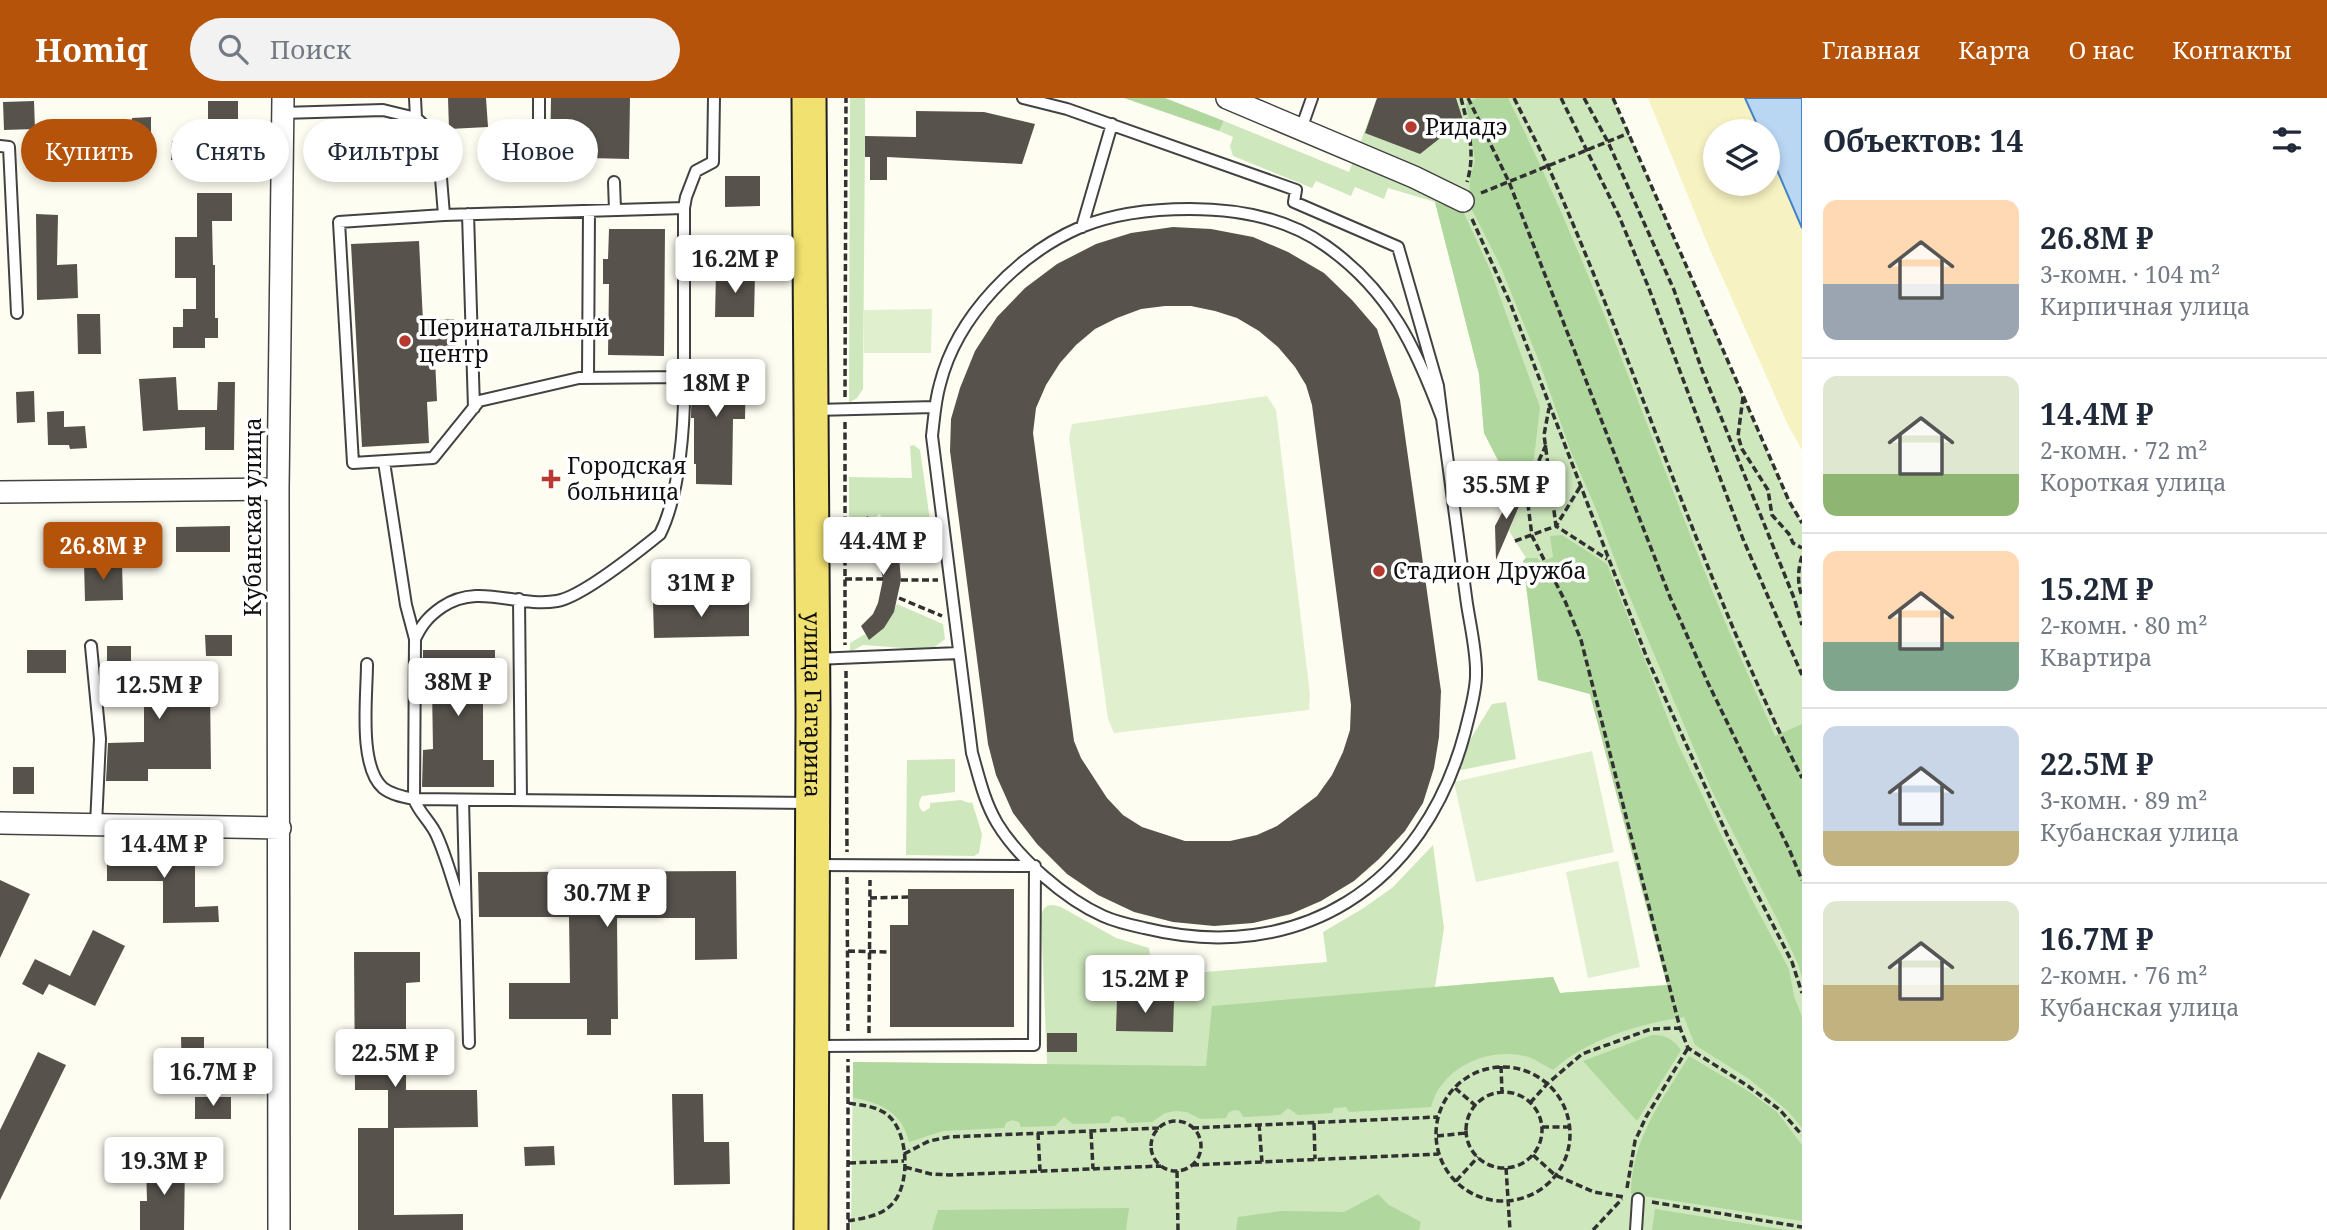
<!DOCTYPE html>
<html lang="ru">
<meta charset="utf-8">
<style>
body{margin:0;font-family:"Noto Serif",serif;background:#f2f2f3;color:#1f2937;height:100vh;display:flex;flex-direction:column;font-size:26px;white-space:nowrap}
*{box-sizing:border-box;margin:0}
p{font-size:23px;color:#747a83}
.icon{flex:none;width:38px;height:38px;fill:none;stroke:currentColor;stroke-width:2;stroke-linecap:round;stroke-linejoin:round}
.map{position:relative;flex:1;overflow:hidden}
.panel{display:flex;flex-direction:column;background:#fff;width:525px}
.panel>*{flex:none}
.banner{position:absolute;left:21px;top:21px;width:665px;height:63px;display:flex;gap:14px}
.controls{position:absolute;left:1703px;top:21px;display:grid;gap:14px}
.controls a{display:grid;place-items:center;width:77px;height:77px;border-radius:50%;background:#fff;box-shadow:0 4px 10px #0003;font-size:35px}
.price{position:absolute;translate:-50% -60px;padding:0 16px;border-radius:7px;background:#fff;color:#222;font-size:23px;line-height:46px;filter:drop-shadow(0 2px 4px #0008)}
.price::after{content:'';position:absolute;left:50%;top:42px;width:21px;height:16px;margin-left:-10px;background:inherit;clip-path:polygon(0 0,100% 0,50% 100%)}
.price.current{background:#b45309;color:#fff}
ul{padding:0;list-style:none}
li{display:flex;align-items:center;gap:21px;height:175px;padding:0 21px}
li+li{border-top:2px solid #e0e1e3}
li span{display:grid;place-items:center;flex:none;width:196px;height:140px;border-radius:14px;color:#555}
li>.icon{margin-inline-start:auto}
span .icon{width:84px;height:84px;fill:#fffc;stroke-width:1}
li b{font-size:30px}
h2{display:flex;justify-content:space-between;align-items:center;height:84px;padding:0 21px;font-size:30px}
.tag{padding:0 24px;border-radius:32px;background:#fff;box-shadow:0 4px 10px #0003;font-size:24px;line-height:63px}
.tag.current{background:#b45309;color:#fff}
header{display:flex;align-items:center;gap:42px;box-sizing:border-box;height:98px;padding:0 35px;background:#b45309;color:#fff}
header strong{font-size:33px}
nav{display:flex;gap:38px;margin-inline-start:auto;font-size:24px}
.search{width:490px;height:63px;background:#f2f2f3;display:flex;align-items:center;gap:18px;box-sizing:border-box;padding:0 24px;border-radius:38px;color:#747a83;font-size:26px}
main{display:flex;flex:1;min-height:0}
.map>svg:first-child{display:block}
.green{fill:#cee7bd}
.forest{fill:#b0d79d}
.sand{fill:#f7f2c1}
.pitch{fill:#e0efce}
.water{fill:#b9d6f3;stroke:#4582c5;stroke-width:2}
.building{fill:#57524c;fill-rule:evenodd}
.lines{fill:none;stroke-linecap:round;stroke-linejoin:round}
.service-casing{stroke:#424242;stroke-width:14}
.minor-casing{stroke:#424242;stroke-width:24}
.primary-casing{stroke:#202020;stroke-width:37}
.path{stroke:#313131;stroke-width:3.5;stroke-dasharray:7 3.5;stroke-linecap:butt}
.service{stroke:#fff;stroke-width:10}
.minor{stroke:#fff;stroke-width:21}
.primary{stroke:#f0e170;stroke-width:33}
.poi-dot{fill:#b7392f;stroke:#fff;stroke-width:2.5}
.labels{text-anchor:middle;stroke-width:7;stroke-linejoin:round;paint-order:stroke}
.poi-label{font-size:23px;fill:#0f0f0f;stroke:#fff;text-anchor:start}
.street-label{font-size:23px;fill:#0f0f0f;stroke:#fff}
</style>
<header>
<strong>Homiq</strong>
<div class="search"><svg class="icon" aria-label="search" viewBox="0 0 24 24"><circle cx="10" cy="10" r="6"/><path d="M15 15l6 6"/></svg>Поиск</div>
<nav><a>Главная</a><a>Карта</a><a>О нас</a><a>Контакты</a></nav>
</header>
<main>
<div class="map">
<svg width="1802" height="1132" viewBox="0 0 1802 1132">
<rect width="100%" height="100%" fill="#fefdf2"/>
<path class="green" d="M 850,0 L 865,0 L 865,38 L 863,291 L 857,300 L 849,305 Z
M 1377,0 L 1613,0 L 1789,403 L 1802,425 L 1802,1132 L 851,1132 L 853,964 L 1047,966 L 1041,818 C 1044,806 1050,805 1061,809 L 1116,840 L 1149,850 L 1153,886 L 1198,886 L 1205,874 L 1327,864 L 1323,834 L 1362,811 L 1392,790 L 1433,747 L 1444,830 L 1435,889 L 1553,879 L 1560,895 L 1667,887 L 1590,596 L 1538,582 L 1523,463 L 1526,460 L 1509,433 L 1522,402 L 1517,399 L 1484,335 L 1479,276 L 1435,104 L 1388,90 L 1384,101 L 1355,89 L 1351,98 L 1316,83 L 1312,90 L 1233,58 L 1230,48 L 1233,39 L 1219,33 L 1224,23 L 1349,74 Z
M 914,347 L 920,352 L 931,429 L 908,451 L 895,432 L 879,416 L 874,422 L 862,427 L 849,418 L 849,379 L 912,380 L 910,348 Z
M 897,506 L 943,526 L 945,541 L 931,552 L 863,547 L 850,554 L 850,545 L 865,536 L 869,542 L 884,530 Z
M 1506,604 L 1516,661 L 1456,673 L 1468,645 L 1492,606 Z
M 955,661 L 955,694 L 922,698 C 918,704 918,709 923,714 L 930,710 L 930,705 L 961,702 L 969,705 L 972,704 L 982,736 L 979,755 L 974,758 L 906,757 L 907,662 Z"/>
<path class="forest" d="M 1124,0 L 1165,0 L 1224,23 L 1219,33 Z
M 1477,0 L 1508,0 C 1585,154 1642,317 1706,477 C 1727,531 1752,585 1775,638 L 1802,626 L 1802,880 L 1798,866 L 1777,821 L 1712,693 L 1621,478 L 1596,411 L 1571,354 L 1539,263 L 1499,165 L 1469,106 L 1470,82 L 1475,62 L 1466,6 Z
M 1435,104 L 1463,113 L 1491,174 L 1540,309 L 1534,360 L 1522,383 L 1517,399 L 1484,335 L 1479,276 Z
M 1562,437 L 1607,466 L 1677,644 L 1751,800 L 1789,871 L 1794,898 L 1802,919 L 1802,1030 L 1788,1013 L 1749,981 L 1695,947 L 1684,919 C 1638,926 1588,941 1553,972 C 1545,968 1537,962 1529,959 C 1497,950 1460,961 1440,989 C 1436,994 1433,1002 1431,1009 L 1349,1014 L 1346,1009 L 1334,1010 L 1332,1015 L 1298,1017 L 1288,1010 L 1280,1017 L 1243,1019 L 1240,1013 L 1234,1012 L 1228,1015 L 1226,1020 L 1200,1021 L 1187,1014 L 1175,1013 L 1165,1015 L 1152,1024 L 1127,1025 L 1125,1020 L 1118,1018 L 1112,1019 L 1109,1025 L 1073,1026 L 1064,1019 L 1055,1028 L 1021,1029 L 1019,1024 L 1012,1022 L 1006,1025 L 1004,1030 L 943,1033 L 909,1044 C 903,1015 880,1004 853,1000 L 853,964 L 1206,968 L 1212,908 L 1553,879 L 1560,895 L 1667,887 L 1590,596 L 1538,582 L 1523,463 L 1526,460 L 1537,460 L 1541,464 L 1553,459 L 1550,438 Z
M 1652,937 C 1666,937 1673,941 1681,952 L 1637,1023 L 1583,963 Z
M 1689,958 L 1748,993 L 1777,1014 L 1802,1047 L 1802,1123 L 1631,1096 C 1632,1039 1661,1005 1689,958 Z
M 1378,1096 L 1389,1107 L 1421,1124 L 1419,1132 L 1236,1132 L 1238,1119 L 1281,1113 L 1344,1114 Z
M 1129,1110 L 1126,1132 L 932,1132 L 938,1112 Z
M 1655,1111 L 1787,1132 L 1652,1132 Z"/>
<path class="sand" d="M 1648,0 L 1745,0 L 1760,33 L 1715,33 L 1715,86 L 1768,86 L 1768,51 L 1802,130 L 1802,352 L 1788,327 L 1708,147 Z"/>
<path class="pitch" d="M 932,211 L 931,255 L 864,255 L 864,212 Z
M 1267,298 L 1276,312 L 1310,597 L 1309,612 L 1114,635 L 1108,621 L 1069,340 L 1072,326 Z
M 1592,653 L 1614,754 L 1476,784 L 1454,684 Z
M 1618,763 L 1640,869 L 1588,880 L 1566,774 Z"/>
<path class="water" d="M 1745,0 L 1802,0 L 1802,130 L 1768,51 L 1768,33 L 1760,33 Z"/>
<path class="building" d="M 448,0 L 486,0 L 488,29 L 449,31 Z
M 551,0 L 630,0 L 629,61 L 550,59 Z
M 1377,0 L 1456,0 L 1463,22 L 1420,56 L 1365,35 Z
M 34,3 L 35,31 L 4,32 L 3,4 Z
M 208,3 L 238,3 L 238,28 L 208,28 Z
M 916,13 L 984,14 L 1035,26 L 1022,66 L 887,59 L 887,82 L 870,82 L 870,59 L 865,59 L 865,38 L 916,39 Z
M 151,19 L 151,43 L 132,43 L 132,20 Z
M 172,43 L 212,44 L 211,64 L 171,62 Z
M 725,78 L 760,78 L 760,108 L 725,109 Z
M 197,95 L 232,95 L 232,123 L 212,123 L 213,167 L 215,167 L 215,220 L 218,220 L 218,240 L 205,240 L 205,250 L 173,250 L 173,229 L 183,229 L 183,211 L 196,211 L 196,180 L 175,180 L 175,139 L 197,139 Z
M 36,116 L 58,117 L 57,167 L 77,166 L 78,200 L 37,202 Z
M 1173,129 L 1211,131 L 1253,139 L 1288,154 L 1324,175 L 1352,202 L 1377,231 L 1400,302 L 1441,593 L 1439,639 L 1434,670 L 1423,705 L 1405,733 L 1379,761 L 1354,783 L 1321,803 L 1291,816 L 1253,825 L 1214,828 L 1173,824 L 1134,814 L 1098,797 L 1067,776 L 1037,746 L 1013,715 L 996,677 L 988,646 L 950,353 L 951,321 L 960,290 L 975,253 L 997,219 L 1025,190 L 1057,166 L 1096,146 L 1131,135 ZM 1165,208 L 1191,208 L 1215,213 L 1237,220 L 1259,233 L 1278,249 L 1295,269 L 1306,287 L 1312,307 L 1351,607 L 1350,632 L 1343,654 L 1332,677 L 1317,698 L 1277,728 L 1257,737 L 1230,743 L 1185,743 L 1142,729 L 1123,717 L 1107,700 L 1081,660 L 1074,643 L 1033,335 L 1036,310 L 1046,287 L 1060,265 L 1076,247 L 1095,231 L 1117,220 L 1141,211 Z
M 609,131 L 665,131 L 664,258 L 608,257 L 609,186 L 603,186 L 603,161 L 608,161 Z
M 419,143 L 423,223 L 454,221 L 456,260 L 435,261 L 437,303 L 427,304 L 429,345 L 362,349 L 351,146 Z
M 716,174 L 755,175 L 754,219 L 715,219 Z
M 77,216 L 100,216 L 101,256 L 78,256 Z
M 692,266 L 746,267 L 745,321 L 733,321 L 732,387 L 696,386 L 696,366 L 694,366 L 694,320 L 691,320 Z
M 176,279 L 178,312 L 217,312 L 218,284 L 235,284 L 234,352 L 205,352 L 205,329 L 143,333 L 139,281 Z
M 34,293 L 35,324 L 17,325 L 16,294 Z
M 64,313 L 64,329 L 85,328 L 87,350 L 70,351 L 69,347 L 48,347 L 47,314 Z
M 1513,394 L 1523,399 L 1496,462 L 1495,428 Z
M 867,418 L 880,426 L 892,441 L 899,459 L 901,482 L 894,514 L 884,530 L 869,542 L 861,528 L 873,516 L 878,505 L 883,481 L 876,451 L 869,440 L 859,432 Z
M 230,428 L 230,454 L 176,454 L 176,429 Z
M 84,465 L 122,465 L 123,502 L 85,503 Z
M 749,502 L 749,538 L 654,540 L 653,504 Z
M 205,537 L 232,537 L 232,558 L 206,558 Z
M 107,548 L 131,548 L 131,570 L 181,570 L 181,593 L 210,592 L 211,671 L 148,671 L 148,683 L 106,683 L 108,645 L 144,644 L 144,602 L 140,602 L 140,592 L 104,592 L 103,571 L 107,571 Z
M 27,552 L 66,552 L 66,575 L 27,575 Z
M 423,552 L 495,552 L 495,582 L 483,582 L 483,662 L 494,662 L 494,689 L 422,689 L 423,652 L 433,651 L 432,590 L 423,590 Z
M 13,669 L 34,669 L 34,696 L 13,696 Z
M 195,751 L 195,809 L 218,808 L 219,824 L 163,825 L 163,783 L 107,783 L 107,752 Z
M 736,773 L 737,861 L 695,862 L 695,820 L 617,820 L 618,921 L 611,921 L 611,937 L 587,937 L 587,921 L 509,921 L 509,885 L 570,885 L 569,819 L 479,819 L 478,774 Z
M 0,782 L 30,796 L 0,860 Z
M 908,791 L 1014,791 L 1014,929 L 890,929 L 890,827 L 908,827 Z
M 93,832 L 125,848 L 95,908 L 49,886 L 43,897 L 22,886 L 35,861 L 70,878 Z
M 354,854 L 420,854 L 420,884 L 406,885 L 406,992 L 477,992 L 478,1029 L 394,1030 L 394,1117 L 463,1116 L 463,1132 L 358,1132 L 358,1030 L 388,1030 L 388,992 L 355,992 Z
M 1117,900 L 1174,902 L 1173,934 L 1116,933 Z
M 1047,935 L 1077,935 L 1077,954 L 1047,954 Z
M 181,939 L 204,939 L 204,981 L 182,981 Z
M 38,954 L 66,967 L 0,1102 L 0,1032 Z
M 672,996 L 703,996 L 704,1044 L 729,1044 L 730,1086 L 674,1087 Z
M 195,999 L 231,999 L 231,1021 L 195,1021 Z
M 554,1048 L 555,1067 L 525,1068 L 524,1049 Z
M 185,1064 L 184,1132 L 140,1132 L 140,1103 L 147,1103 L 146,1065 Z"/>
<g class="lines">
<defs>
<path id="service" d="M 415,0 L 416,20
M 1023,0 L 1067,11 L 1296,92 L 1294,104 L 1398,149 L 1438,288 L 1442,320 C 1450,380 1458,439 1466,499 C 1469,523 1477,553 1476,577 C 1476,595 1469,617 1465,634 C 1424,788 1299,868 1144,830 C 1130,827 1116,824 1103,818 C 1065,801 1018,760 997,725 C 984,703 979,679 972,655 L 932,338 C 934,321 935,303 940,286 C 957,218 1018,156 1081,129 C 1115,115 1154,111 1190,111 C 1237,111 1287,120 1326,148 C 1390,193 1416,250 1442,320
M 282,15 L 383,12 L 416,20 L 430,33 L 439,55 L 444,117 L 684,110
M 1301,31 L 1312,0
M 0,48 L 9,49 L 17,215
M 539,50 L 539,0
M 614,84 L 615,112
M 468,116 L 474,310
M 444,117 L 339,124 L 353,365 L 433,360 L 479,303 L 579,280 L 684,279 L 684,110 L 686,99 L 696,73 L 713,64 L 714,0
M 1082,129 L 1112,26
M 588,280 L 589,113
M 815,312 L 935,309
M 384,364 L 406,507 L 415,541 L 414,701 L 809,705
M 519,501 L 521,702
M 415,541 C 422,526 429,518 442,509 C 479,484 517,510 557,503 C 582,499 639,453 660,436 C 680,396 685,324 684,279
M 91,548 L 100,641 L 96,727
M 815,561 L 959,555
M 367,566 C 367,598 358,668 383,690 C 392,697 404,699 414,701 C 419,715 431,724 437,738 C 449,765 455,794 466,821
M 463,702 L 469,945
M 815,767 L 1035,768 L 1034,947 L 815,948
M 1636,1132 L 1638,1101"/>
<path id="minor" d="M 1227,0 L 1414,79 L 1463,103
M 0,394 L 278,391
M 0,725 L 280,730
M 279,1132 L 278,391 L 283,0"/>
<g id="primary">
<path id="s1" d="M 809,0 L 813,615 L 811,1132"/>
</g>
</defs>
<use href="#service" class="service-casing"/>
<use href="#minor" class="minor-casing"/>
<use href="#primary" class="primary-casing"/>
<path class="path" d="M 1461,0 C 1468,28 1476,55 1467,84
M 1468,0 L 1509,84 L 1670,499 L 1708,585 L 1789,751 L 1802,782
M 1514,0 C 1529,30 1545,60 1558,91 C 1643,286 1706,490 1802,680
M 1561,0 L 1619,118 L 1648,188 L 1743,441 L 1802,577
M 1584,0 L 1608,44 L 1674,192 L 1702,272 L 1794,500 L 1802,527
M 1613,0 L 1789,403 L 1802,425
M 1481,95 L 1629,35
M 1472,121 L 1511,207 L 1647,560 L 1729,741 L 1792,864 L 1802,895
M 845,299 L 846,0
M 1743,299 L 1738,338 L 1742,351 L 1768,392 L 1772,417 L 1789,436 L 1793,445 L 1802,450
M 845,324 L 845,547
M 1546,347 L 1526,391 L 1532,438 L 1565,503 L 1581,542 L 1680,930 L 1688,950 L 1748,988 L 1780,1012 L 1802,1037
M 1580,389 L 1556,428 L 1607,461
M 1515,443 L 1556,428 L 1544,337 L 1549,310
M 1802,458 C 1798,470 1797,486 1802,498
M 899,464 L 931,439
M 845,481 L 883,481
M 901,482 L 938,482
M 899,500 L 942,518
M 846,573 L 847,754
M 847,779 L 848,936
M 870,800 L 908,799
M 848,853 L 890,854
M 869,935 L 870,782
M 1501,968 L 1502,994
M1436 1036a67 67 0 1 1 134 0a67 67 0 1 1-134 0Z
M 1455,990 L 1476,1008
M1466 1032a38 38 0 1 1 76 0a38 38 0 1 1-76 0Z
M 1530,1005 L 1547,986 L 1582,956 L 1651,931 L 1680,930
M1151 1048a25 25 0 1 1 50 0a25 25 0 1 1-50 0Z
M 1314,1025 L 1315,1061
M 1259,1026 L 1262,1064
M 1542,1029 L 1570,1029
M 1192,1030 L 1438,1019
M 1091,1034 L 1093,1071
M 1038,1035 L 1040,1073
M 1437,1038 L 1466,1035
M 904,1056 L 929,1043 L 949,1039 L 1159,1030
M 1533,1057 L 1555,1077 L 1594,1094 L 1624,1099
M 849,1065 L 904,1063
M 1192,1067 L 1439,1056
M 905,1069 L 931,1076 L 950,1077 L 1161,1068
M 1506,1070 L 1510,1132
M 1177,1073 L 1178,1132
M 1456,1083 L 1478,1059
M 1627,1090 L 1635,1043 L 1646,1019 L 1688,950
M 1652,1104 L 1802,1129
M 848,1123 C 864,1120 882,1118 893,1105 C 911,1085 909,1031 885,1015 C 874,1008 861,1007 848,1005
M 848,1132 L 848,961
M 1593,1132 L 1622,1101"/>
<use href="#service" class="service"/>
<use href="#minor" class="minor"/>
<use href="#primary" class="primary"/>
</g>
<g class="poi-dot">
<circle cx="1411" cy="29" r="7"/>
<circle cx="405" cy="243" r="7"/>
<path d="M547.5 370.5h7v7h7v7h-7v7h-7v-7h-7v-7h7z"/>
<circle cx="1379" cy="473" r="7"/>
</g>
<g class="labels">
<g class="poi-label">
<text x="1425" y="37">Ридадэ</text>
<text x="419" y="238">Перинатальный<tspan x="419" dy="26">центр</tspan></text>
<text x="567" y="376">Городская<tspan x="567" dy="26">больница</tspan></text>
<text x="1393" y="481">Стадион Дружба</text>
</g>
<g class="street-label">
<text transform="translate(253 419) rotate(-90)" y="8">Кубанская улица</text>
<text dy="8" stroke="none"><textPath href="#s1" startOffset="607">улица Гагарина</textPath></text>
</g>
</g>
</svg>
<div class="controls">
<a><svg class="icon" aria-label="layers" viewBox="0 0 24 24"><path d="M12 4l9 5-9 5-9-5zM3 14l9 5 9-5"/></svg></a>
</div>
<b class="price" style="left:735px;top:197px">16.2M ₽</b>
<b class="price" style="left:716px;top:321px">18M ₽</b>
<b class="price" style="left:1506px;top:423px">35.5M ₽</b>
<b class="price" style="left:883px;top:479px">44.4M ₽</b>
<b class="price current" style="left:103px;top:484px">26.8M ₽</b>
<b class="price" style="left:701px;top:521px">31M ₽</b>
<b class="price" style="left:458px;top:620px">38M ₽</b>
<b class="price" style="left:159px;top:623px">12.5M ₽</b>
<b class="price" style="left:164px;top:782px">14.4M ₽</b>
<b class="price" style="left:607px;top:831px">30.7M ₽</b>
<b class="price" style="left:1145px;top:917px">15.2M ₽</b>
<b class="price" style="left:395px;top:991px">22.5M ₽</b>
<b class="price" style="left:213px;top:1010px">16.7M ₽</b>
<b class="price" style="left:164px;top:1099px">19.3M ₽</b>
<div class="banner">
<a class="tag current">Купить</a>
<a class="tag">Снять</a>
<a class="tag">Фильтры</a>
<a class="tag">Новое</a>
</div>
</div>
<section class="panel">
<h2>Объектов: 14<svg class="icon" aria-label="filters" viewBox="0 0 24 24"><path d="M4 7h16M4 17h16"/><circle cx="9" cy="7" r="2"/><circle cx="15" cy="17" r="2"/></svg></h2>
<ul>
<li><span style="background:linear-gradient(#ffd9b3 60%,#9aa5b1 0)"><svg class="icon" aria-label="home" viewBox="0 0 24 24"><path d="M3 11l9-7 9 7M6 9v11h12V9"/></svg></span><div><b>26.8M ₽</b><p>3-комн. · 104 m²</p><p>Кирпичная улица</p></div></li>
<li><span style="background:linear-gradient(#dfe7d0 70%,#8fb573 0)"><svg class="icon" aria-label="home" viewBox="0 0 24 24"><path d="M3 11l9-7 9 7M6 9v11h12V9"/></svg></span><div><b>14.4M ₽</b><p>2-комн. · 72 m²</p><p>Короткая улица</p></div></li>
<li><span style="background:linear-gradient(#ffd9b3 65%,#7fa58c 0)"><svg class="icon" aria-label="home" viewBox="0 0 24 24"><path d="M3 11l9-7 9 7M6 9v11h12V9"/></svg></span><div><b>15.2M ₽</b><p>2-комн. · 80 m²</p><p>Квартира</p></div></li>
<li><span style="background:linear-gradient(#c9d6e8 75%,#c2b280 0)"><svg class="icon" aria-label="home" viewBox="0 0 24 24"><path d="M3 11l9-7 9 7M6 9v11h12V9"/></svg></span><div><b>22.5M ₽</b><p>3-комн. · 89 m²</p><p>Кубанская улица</p></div></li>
<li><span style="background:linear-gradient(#dfe7d0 60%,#c2b280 0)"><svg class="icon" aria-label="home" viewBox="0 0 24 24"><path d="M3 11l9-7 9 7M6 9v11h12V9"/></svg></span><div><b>16.7M ₽</b><p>2-комн. · 76 m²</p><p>Кубанская улица</p></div></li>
</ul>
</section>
</main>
